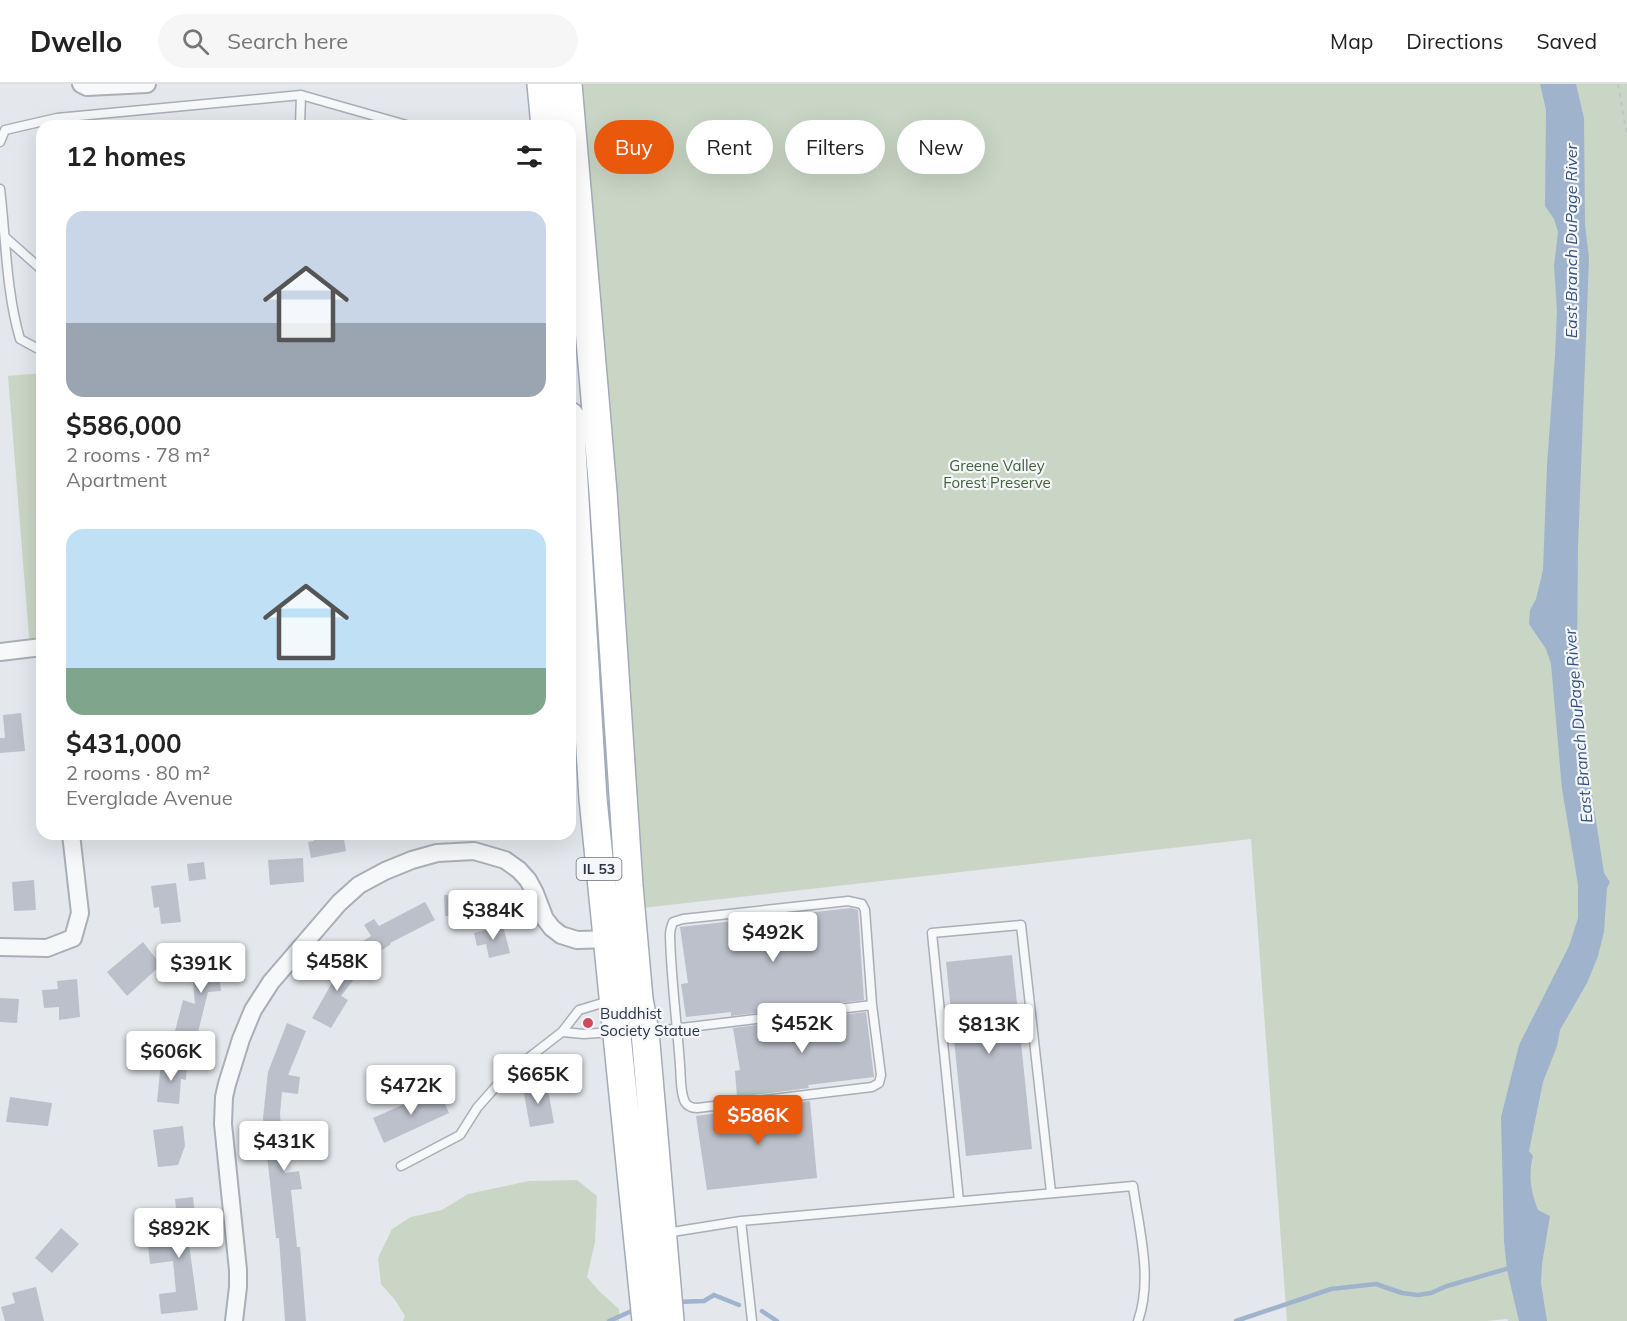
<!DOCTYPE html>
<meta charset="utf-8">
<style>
body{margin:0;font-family:Mulish,sans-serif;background:#f6f6f6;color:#222;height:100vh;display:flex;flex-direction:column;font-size:22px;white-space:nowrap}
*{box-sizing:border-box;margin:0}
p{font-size:20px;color:#767676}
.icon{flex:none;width:33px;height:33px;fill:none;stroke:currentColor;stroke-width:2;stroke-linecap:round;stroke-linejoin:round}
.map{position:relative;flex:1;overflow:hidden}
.panel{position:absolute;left:36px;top:36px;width:540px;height:720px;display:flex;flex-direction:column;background:#fff;border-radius:18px;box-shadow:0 6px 24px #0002}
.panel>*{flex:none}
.banner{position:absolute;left:594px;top:36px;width:570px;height:54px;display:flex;gap:12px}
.price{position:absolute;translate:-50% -51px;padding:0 14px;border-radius:6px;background:#fff;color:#222;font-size:20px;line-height:39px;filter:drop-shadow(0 2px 3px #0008)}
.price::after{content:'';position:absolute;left:50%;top:36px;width:18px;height:14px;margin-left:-9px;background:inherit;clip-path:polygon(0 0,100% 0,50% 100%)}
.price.active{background:#ea580c;color:#fff}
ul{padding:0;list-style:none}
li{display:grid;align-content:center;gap:12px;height:318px;padding:0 30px}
li span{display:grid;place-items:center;height:186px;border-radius:18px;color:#555}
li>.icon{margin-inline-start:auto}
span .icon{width:108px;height:108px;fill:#fffc;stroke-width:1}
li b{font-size:26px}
h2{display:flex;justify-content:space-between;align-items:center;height:72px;padding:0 30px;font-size:26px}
.tag{padding:0 21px;border-radius:27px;background:#fff;box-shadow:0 6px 24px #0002;font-size:21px;line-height:54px}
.tag.active{background:#ea580c;color:#fff}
header{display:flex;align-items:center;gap:36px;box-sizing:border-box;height:84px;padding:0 30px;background:#fff;border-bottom:2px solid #e0e0e0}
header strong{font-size:28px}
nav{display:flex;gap:33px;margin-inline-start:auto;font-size:21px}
.search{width:420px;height:54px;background:#f6f6f6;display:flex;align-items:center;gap:15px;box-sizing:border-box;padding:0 21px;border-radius:33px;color:#767676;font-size:22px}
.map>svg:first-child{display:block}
.green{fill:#c9d6c5}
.water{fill:#9fb4cc}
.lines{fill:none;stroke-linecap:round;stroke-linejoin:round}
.stream{stroke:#9fb4cc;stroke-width:4.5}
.building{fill:#bbc0ca}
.service-casing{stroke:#a9aeb7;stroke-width:11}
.minor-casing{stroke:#a9aeb7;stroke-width:20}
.primary-casing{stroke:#a3abb8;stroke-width:30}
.path{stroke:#c2c5cb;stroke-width:2;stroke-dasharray:4.5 4.5;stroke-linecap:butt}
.service{stroke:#f7f8fa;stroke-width:8}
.minor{stroke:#f7f8fa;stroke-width:16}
.primary{stroke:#fff;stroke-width:27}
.poi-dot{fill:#d1495b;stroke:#f4f6f9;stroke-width:2}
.labels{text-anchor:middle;stroke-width:4.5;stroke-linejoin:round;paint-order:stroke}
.shield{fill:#f4f6f9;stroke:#676e7b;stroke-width:1.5}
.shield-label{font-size:14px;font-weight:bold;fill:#2b3445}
.park-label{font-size:15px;fill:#3f6138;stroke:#f4f6f9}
.poi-label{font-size:15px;fill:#2b3445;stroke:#f4f6f9;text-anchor:start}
.water-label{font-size:16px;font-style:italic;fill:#34527a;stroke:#f4f6f9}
</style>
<header>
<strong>Dwello</strong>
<div class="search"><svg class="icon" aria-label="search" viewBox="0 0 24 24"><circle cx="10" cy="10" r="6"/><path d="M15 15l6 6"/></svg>Search here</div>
<nav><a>Map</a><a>Directions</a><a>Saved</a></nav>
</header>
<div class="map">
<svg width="1627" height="1237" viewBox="0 0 1627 1237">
<rect width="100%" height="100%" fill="#e4e7ec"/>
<path class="green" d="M 571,0 L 1627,0 L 1627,1237 L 1508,1237 L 1507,1235 L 1487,1237 L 1287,1237 L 1251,755 L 642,824 Z
M 42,289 L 42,563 L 30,564 L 8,292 Z
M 577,1096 L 597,1112 L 595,1158 L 587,1193 L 599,1207 L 619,1225 L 619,1237 L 403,1237 L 405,1232 L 395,1216 L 381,1200 L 378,1174 L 392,1145 L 411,1133 L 442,1126 L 468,1110 L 529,1097 Z"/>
<path class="water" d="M 1540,0 L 1576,0 L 1584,34 L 1585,140 L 1589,174 L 1578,463 L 1577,575 L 1590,697 L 1604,789 L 1610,798 L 1607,804 L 1604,848 L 1598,872 L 1587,899 L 1560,946 L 1557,962 L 1543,998 L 1529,1067 L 1533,1072 C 1528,1091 1531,1108 1538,1126 L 1550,1132 L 1542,1180 L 1541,1199 L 1547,1237 L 1519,1237 L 1507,1186 L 1504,1157 L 1501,1033 L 1519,961 L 1569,862 L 1578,834 L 1578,801 L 1562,705 L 1551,580 L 1546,565 L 1529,540 L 1530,526 L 1536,515 L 1543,486 L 1547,381 L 1555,271 L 1557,227 L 1554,182 L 1558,148 L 1554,135 L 1545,122 L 1546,26 Z"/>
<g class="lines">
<path class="stream" d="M 714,1211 L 739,1221
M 676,1218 L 704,1217 L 714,1211
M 762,1227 L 777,1237
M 609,1237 L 634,1226
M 1236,1237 L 1331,1205 L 1376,1200 L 1402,1209 L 1418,1211 L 1431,1209 L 1447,1202 L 1513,1183"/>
</g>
<path class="building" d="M 21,629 L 25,667 L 0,669 L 0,654 L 5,654 L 3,631 Z
M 313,750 L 343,750 L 346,767 L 311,774 L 308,758 L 314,757 Z
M 303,774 L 304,798 L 270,801 L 268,776 Z
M 204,778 L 206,795 L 189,797 L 187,780 Z
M 34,796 L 36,826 L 14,827 L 12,798 Z
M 176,799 L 181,838 L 161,840 L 159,823 L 154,824 L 151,802 Z
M 477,809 L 478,830 L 445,832 L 444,811 Z
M 425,818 L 435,836 L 390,859 L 391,860 L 370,874 L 360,859 L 371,852 L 364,841 L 374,835 L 379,842 Z
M 851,824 L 858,826 L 864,916 L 731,932 L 731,928 L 686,933 L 681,900 L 688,899 L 680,843 Z
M 503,842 L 510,869 L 489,874 L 486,860 L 477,862 L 474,849 Z
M 143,858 L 161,881 L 127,912 L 107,888 Z
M 345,871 L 362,885 L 341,912 L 348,916 L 331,944 L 312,934 L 333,897 L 328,893 Z
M 1012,871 L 1032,1065 L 966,1072 L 946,878 Z
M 231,873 L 232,888 L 219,889 L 221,907 L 208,908 L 196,956 L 174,951 L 183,916 L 195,920 L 191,877 Z
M 77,895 L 80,933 L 59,936 L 59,923 L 44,924 L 42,906 L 58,905 L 57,897 Z
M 0,914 L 19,915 L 17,939 L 0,938 Z
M 866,928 L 874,993 L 808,1001 L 809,1004 L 737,1013 L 735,987 L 740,986 L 733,944 Z
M 287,939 L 306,947 L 288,991 L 300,993 L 298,1010 L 282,1008 L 280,1030 L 285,1089 L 299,1087 L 302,1105 L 291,1106 L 297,1163 L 300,1163 L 306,1237 L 285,1237 L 279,1154 L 276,1154 L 263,1034 L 268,988 Z
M 161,978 L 187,981 L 186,996 L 181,995 L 179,1020 L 157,1018 Z
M 547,1000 L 554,1039 L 530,1043 L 523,1004 Z
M 438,1005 L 449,1029 L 384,1059 L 373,1034 Z
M 10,1013 L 52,1019 L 48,1042 L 6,1038 Z
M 810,1017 L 817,1094 L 707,1106 L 696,1032 Z
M 183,1042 L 185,1062 L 178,1081 L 158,1083 L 153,1046 Z
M 193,1113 L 198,1159 L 189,1160 L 198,1226 L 161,1230 L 159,1210 L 176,1208 L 173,1177 L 150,1180 L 148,1161 L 167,1159 L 166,1146 L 178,1144 L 175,1115 Z
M 61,1144 L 79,1160 L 52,1189 L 35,1174 Z
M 36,1203 L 44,1237 L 5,1237 L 1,1223 L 15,1219 L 12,1209 Z"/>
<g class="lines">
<defs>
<path id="service" d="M 300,42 L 301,11
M 0,58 L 5,46 L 57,34 L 301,11 L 410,42
M 0,105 C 6,155 6,207 20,255 L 42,267
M 6,154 L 42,186
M 609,917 L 579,926 L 562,948 L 584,950 L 612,948
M 648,948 C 723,939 797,930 872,921 L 881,991 L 879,999 L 872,1003 L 697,1024 C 692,1024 688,1023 685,1018 C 680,1009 681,992 680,981 C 677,938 671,895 670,851 C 670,846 671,843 673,838 L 683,835 L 848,817 L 862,820 L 865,826 L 872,921
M 401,1082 L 460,1051 L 477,1024 L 505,992 L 562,948
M 959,1117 L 932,849 L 1021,841 L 1051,1108
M 741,1137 L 752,1237
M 666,1149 L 741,1137 L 1133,1102 C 1139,1145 1153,1195 1138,1237"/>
<path id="minor" d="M 81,0 L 87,3 L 147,0
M 0,568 L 42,563
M 0,863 L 47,864 L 73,854 L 80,829 L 71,750
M 234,1237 L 238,1203 L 238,1186 L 223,1040 L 224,1013 L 227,1000 L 241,955 L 253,926 L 271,898 L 339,819 L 359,801 L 385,787 L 412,776 L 437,769 L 474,767 L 505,776 L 519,786 L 528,796 L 535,809 L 545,835 L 552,844 L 561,851 L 577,856 L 616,855"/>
<path id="primary" d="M 541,0 L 545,42
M 568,0 L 603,408 L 629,802 L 639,915 L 645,948 L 670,1237
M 570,332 L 593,715 L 646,1237"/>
</defs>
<use href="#service" class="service-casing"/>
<use href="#minor" class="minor-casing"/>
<use href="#primary" class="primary-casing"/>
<path class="path" d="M 1618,0 L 1627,51"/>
<use href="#service" class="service"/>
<use href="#minor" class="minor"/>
<use href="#primary" class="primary"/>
</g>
<circle class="poi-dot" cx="588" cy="939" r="6"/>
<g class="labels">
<rect class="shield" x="576.5" y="774" width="45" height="22" rx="4.5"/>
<g class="shield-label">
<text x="599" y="790">IL 53</text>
</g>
<g class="park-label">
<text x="997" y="387">Greene Valley<tspan x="997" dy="17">Forest Preserve</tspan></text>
</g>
<g class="poi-label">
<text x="600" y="935">Buddhist<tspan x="600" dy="17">Society Statue</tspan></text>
</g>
<g class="water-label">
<text transform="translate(1571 157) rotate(-90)" y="6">East Branch DuPage River</text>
<text transform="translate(1578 642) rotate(-95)" y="6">East Branch DuPage River</text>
</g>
</g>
</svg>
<b class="price" style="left:493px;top:857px">$384K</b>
<b class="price" style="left:773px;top:879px">$492K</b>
<b class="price" style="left:337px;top:908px">$458K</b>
<b class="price" style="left:201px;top:910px">$391K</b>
<b class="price" style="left:802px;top:970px">$452K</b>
<b class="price" style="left:989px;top:971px">$813K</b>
<b class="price" style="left:171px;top:998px">$606K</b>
<b class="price" style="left:538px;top:1021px">$665K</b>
<b class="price" style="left:411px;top:1032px">$472K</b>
<b class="price active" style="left:758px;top:1062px">$586K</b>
<b class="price" style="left:284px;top:1088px">$431K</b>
<b class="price" style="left:179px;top:1175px">$892K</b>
<div class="banner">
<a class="tag active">Buy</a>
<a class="tag">Rent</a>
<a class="tag">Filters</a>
<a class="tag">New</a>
</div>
<section class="panel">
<h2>12 homes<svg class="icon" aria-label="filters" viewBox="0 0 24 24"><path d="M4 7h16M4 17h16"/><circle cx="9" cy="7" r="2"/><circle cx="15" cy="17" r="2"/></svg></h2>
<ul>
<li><span style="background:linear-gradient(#c9d6e8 60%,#9aa5b1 0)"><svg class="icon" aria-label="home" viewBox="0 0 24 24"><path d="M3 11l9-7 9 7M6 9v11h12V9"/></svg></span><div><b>$586,000</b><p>2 rooms · 78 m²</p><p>Apartment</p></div></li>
<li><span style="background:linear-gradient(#bfe0f5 75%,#7fa58c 0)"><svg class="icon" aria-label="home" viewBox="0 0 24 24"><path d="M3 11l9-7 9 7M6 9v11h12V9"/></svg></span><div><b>$431,000</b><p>2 rooms · 80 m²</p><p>Everglade Avenue</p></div></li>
</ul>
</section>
</div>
